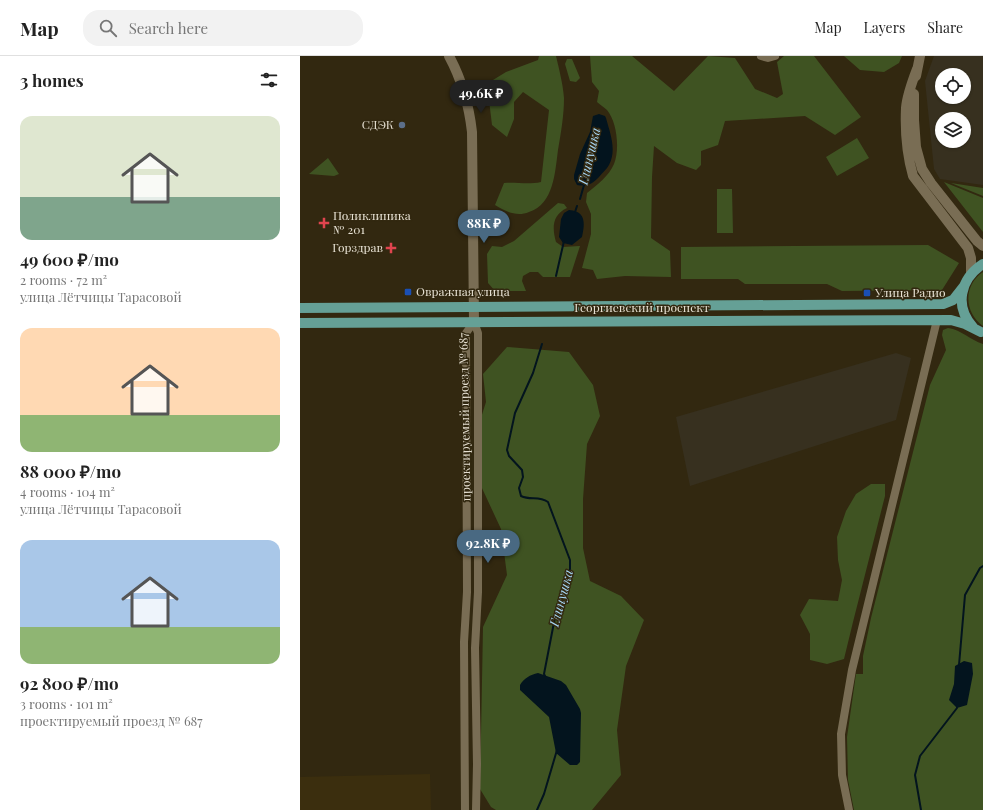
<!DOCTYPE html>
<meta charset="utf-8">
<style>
body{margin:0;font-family:"Playfair Display",serif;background:#f2f2f2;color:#222;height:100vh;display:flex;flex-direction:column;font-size:15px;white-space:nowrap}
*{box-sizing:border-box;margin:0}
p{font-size:13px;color:#767676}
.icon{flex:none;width:22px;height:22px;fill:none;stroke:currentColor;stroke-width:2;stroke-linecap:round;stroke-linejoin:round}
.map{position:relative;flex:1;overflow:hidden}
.details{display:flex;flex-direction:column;background:#fff;width:300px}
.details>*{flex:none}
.controls{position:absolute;left:635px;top:12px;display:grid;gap:8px}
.controls a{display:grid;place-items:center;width:36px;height:36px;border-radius:50%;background:#fff;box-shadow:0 1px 3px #0004;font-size:20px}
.price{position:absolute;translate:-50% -34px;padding:0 9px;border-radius:14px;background:#496982;color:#fff;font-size:13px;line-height:26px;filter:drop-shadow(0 1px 2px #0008)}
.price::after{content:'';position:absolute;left:50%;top:24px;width:12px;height:9px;margin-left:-6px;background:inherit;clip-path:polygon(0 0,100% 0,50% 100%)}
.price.on{background:#222;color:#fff}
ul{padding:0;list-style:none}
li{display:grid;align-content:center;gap:8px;height:212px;padding:0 20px}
li span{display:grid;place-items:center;height:124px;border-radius:12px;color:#555}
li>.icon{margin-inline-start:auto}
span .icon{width:72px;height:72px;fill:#fffc;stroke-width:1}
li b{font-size:17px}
h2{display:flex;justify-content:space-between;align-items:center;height:48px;padding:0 20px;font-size:17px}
header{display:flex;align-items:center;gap:24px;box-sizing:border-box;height:56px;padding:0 20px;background:#fff;border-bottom:1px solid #e0e0e0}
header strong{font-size:19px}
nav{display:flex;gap:22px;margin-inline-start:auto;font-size:14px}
.search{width:280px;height:36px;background:#f2f2f2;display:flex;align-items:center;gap:10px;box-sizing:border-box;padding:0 14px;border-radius:16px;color:#767676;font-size:15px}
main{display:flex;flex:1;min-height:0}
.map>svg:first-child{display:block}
.built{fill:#3b2e0e}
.industrial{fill:#37301f;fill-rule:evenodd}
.green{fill:#3f5322}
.water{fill:#03141e}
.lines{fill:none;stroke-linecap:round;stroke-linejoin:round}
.stream{stroke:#03141e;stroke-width:2}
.street{stroke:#796d54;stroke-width:8}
.secondary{stroke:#796d54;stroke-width:10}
.primary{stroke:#65a096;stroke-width:10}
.service-dot{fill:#5c6f8a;stroke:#322810;stroke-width:1.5}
.health-dot{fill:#e0444e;stroke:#322810;stroke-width:1.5}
.transit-dot{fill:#1a4fb4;stroke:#322810;stroke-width:1.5}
.labels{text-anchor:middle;stroke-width:3;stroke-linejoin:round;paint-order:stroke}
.poi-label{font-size:12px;fill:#e6e0d2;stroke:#322810;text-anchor:start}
.street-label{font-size:12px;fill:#e6e0d2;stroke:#322810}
.water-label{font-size:13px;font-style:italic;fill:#a6d6f5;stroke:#322810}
</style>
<header>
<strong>Map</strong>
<div class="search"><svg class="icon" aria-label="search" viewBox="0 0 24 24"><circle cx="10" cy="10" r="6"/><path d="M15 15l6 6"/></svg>Search here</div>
<nav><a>Map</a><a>Layers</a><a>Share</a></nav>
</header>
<main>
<section class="details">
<h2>3 homes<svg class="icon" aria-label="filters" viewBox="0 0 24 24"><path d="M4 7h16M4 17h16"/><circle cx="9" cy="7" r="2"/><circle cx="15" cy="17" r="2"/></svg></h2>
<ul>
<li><span style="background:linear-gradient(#dfe7d0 65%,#7fa58c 0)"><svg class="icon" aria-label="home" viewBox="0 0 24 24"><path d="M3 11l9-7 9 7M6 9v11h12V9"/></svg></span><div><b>49 600 ₽/mo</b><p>2 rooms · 72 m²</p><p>улица Лётчицы Тарасовой</p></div></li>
<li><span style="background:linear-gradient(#ffd9b3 70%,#8fb573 0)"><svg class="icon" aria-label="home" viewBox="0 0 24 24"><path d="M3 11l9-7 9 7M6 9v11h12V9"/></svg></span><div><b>88 000 ₽/mo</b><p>4 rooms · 104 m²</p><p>улица Лётчицы Тарасовой</p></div></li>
<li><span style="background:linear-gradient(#a9c7e8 70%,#8fb573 0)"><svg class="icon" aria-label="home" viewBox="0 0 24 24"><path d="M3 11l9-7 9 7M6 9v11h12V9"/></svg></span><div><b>92 800 ₽/mo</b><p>3 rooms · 101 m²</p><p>проектируемый проезд № 687</p></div></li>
</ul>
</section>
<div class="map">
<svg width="683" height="754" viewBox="0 0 683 754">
<rect width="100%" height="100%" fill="#322810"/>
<path class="built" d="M 130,718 L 131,754 L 0,754 L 0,721 Z"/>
<path class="industrial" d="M 634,0 L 683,0 L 683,129 L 640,123 L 634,113 L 625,25 ZM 642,19 L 664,19 L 664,41 L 642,41 ZM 642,63 L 664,63 L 664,85 L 642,85 Z
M 596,297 L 611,302 L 596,364 L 390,430 L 376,361 Z"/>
<path class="green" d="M 239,0 L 256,0 C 259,13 263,28 264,42 C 264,59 261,77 258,94 C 255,116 254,148 229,156 C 217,161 206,156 195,149 L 204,127 C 217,126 228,129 241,126 L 249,54 L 223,36 L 214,46 L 214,63 L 207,81 L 192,69 L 189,44 L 193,24 L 206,16 L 238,4 Z
M 290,0 L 332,0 L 374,35 L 408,0 L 435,2 L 455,33 L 477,42 L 483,38 L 477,6 L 484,0 L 514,0 L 561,61 L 535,79 L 505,60 L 425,65 L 418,89 L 401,95 L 401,109 L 396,114 L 377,107 L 354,90 L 352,121 L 351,182 L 370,195 L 371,221 L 325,220 L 297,223 L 293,214 L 282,212 L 291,178 L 291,158 L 286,146 L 287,137 C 297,129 309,120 314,108 C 320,93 317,66 307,54 C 304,51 300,49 297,46 L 299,35 L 292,26 Z
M 544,0 L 602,0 L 599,7 L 584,16 L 560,14 Z
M 267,3 L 272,3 L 280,22 L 276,26 L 270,25 L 265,8 Z
M 557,82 L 569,102 L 537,120 L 526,101 Z
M 28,102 L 39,118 L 34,120 L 9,118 Z
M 644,126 L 683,142 L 683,176 Z
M 651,127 L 683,132 L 683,140 Z
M 417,133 L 432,133 L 433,177 L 417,177 Z
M 258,147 L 264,148 L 267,152 C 252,159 252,172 256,186 L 263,191 L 280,190 L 270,221 L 243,221 L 238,216 L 230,216 L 223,220 L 222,225 L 226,235 L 195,235 L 188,227 L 187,198 L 192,190 L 202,191 L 214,185 Z
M 628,189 L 659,207 L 642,234 L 542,235 L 527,228 L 445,228 L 438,223 L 381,223 L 381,191 Z
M 683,216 L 683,270 C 664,257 663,229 683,216 Z
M 648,272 C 662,274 670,284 683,288 L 683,754 L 554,754 L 548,724 L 547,681 L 556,618 L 563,618 L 563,600 L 571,562 L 630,329 L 646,294 L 642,279 L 643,274 Z
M 207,291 L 269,296 L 293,329 L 300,360 L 287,388 L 283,443 L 283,492 L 290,525 L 321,540 L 344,564 L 326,610 L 317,674 L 321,719 L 292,754 L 196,754 L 191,751 L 180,733 L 183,571 L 207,519 L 201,473 L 181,430 L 180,365 L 186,346 L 183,318 Z
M 571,428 L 585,428 L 585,440 L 553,566 L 544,603 L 527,608 L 510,604 L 510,578 L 500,559 L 509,543 L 538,545 L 542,524 L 538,504 L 537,481 L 546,455 L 556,438 Z"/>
<path class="water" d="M 299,58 L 305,60 L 306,62 C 310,77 317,94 309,109 C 307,113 302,117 299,121 C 292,128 287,131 277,129 L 274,123 L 274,119 L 280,98 L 290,76 L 293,60 Z
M 269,154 C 286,155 285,167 282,181 L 272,189 L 263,187 L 259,181 L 261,163 L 264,157 Z
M 664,605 L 672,607 L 673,618 L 667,649 L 657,652 L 649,644 L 654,628 L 655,610 Z
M 238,617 L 261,625 L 266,629 L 280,653 L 281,657 L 280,706 L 277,709 L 270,709 L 256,697 L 249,661 L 220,634 L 220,629 C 224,622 230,619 238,617 Z"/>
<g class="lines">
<path class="stream" d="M 280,143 L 284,129
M 275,156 L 277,150
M 256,220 L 264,185
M 242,288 L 233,317 L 215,357 L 207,394 L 209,400 L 222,414 L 223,421 L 219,432 L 221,440 C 231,445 238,439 248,446 L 270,504 L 270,513 L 256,556 L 244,618 L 245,620
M 659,609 L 665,539 L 680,512 L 683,510
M 237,754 L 244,738 L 257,694
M 621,754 L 615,719 L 620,700 L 657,652 L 657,649"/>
<path class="street" d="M 461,0 L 468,2 L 475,0
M 174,266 L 178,277 L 178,536 L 175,592 L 177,708 L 176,754
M 165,754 L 164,586 L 167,536 L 166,277 L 174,266
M 549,754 L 542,719 L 541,678 L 552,614 L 637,264"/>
<path class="secondary" d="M 149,0 C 162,24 169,49 172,76 L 174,266
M 617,13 C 612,26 607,39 606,52 C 605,74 607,99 613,120 L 668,192 L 671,202 L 671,218
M 616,20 L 620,0
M 614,38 L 614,64 L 616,91 L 622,113 L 631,127 L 677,185 L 683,190"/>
<path class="primary" d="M 0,252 L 643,248 L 653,244 L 664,230
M 0,267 L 651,264 L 665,268 L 681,276
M 673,271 C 654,250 660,223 683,208"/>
</g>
<circle class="service-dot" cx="102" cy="69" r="4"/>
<g class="health-dot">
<path d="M22 161h4v4h4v4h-4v4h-4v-4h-4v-4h4z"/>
<path d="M89 186h4v4h4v4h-4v4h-4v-4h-4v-4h4z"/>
</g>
<g class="transit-dot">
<rect x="104" y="232" width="8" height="8" rx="2"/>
<rect x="563" y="233" width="8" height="8" rx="2"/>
</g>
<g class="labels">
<g class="poi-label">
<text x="94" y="73" text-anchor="end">СДЭК</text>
<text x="33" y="164">Поликлиника<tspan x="33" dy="14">№ 201</tspan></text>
<text x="83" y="196" text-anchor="end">Горздрав</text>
<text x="116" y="240">Овражная улица</text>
<text x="575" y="241">Улица Радио</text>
</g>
<g class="street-label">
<text x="342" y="256">Георгиевский проспект</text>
<text transform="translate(165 361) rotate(-91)" y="4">проектируемый проезд № 687</text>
</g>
<g class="water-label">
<text transform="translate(289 100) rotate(-77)" y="5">Глинушка</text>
<text transform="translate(261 542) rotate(-75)" y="5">Глинушка</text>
</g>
</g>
</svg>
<div class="controls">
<a><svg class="icon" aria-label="locate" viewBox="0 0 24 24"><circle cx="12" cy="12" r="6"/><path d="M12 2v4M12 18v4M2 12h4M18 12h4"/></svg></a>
<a><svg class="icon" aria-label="layers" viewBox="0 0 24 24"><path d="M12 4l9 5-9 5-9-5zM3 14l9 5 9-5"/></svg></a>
</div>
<b class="price on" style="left:181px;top:58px">49.6K ₽</b>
<b class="price" style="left:184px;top:188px">88K ₽</b>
<b class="price" style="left:188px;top:508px">92.8K ₽</b>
</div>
</main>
